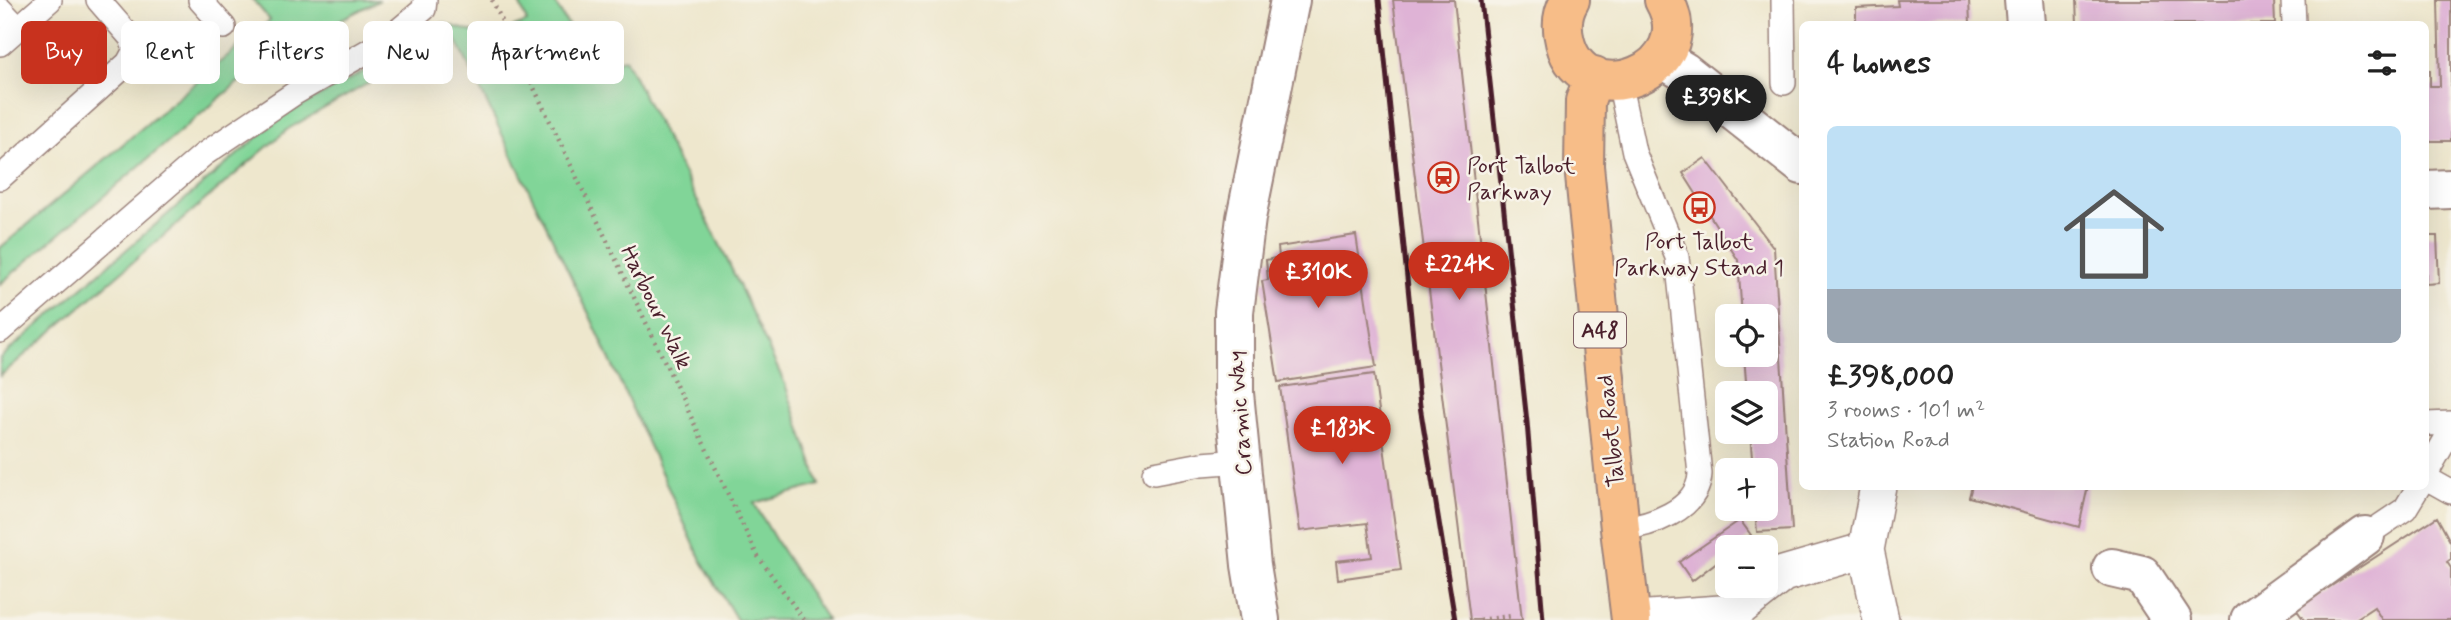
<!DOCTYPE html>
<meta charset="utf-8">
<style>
body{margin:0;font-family:Mynerve,sans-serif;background:#f2f2f2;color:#222;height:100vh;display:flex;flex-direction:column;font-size:26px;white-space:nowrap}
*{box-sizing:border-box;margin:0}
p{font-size:23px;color:#767676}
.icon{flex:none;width:38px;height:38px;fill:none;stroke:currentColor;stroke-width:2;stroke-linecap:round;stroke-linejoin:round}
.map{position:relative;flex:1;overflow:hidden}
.sheet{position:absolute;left:1799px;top:21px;width:630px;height:469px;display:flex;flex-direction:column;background:#fff;border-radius:10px;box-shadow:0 7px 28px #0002}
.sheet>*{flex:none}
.top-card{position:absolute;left:21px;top:21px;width:665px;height:63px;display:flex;gap:14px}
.fabs{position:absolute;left:1715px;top:304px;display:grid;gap:14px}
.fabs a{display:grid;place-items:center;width:63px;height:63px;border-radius:10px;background:#fff;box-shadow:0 7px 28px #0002;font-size:35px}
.price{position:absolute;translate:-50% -60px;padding:0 16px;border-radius:24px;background:#c8321e;color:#fff;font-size:23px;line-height:46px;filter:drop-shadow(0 2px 4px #0008)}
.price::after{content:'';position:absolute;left:50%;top:42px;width:21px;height:16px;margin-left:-10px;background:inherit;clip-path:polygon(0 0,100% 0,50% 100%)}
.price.selected{background:#222;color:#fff}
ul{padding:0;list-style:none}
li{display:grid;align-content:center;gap:14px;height:371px;padding:0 28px}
li span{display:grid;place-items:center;height:217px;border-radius:10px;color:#555}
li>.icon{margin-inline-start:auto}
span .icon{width:126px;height:126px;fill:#fffc;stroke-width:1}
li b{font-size:30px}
h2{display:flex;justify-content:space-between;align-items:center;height:84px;padding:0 28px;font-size:30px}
.pill{padding:0 24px;border-radius:10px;background:#fff;box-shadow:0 7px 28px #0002;font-size:24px;line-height:63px}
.pill.selected{background:#c8321e;color:#fff}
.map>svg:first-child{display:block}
.green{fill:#81d598;stroke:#667a62;stroke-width:2}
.building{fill:#dfb3d6}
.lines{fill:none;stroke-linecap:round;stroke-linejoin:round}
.service-casing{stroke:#9c837c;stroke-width:26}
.pedestrian-casing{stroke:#9c837c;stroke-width:38}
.minor-casing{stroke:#9c837c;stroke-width:42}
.primary-casing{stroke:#9c837c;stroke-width:42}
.path{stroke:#9c837c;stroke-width:4.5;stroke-dasharray:2 5;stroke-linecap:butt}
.service{stroke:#fff;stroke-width:23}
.pedestrian{stroke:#fff;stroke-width:35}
.minor{stroke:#fff;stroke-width:38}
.primary{stroke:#f7bd88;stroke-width:38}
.rail{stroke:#4a1f2b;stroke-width:5}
.labels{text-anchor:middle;stroke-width:5;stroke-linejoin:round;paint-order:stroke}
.shield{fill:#f7f3e8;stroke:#7e5f64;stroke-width:2}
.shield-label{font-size:21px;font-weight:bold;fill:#4a1f2b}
.poi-label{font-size:23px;fill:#4a1f2b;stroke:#f7f3e8;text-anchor:start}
.street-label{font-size:23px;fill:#4a1f2b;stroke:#f7f3e8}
</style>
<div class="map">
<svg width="2451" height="620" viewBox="0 0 2451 620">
<rect width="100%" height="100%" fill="#f7f3e8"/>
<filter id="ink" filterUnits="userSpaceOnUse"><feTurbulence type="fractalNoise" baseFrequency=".0143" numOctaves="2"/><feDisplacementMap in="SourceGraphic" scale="14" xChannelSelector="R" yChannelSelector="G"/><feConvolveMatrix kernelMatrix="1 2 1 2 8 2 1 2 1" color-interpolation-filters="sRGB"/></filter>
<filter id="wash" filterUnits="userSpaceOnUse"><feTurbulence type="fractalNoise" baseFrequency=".00686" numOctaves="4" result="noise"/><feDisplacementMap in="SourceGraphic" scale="28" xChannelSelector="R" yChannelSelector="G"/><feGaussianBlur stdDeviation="1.57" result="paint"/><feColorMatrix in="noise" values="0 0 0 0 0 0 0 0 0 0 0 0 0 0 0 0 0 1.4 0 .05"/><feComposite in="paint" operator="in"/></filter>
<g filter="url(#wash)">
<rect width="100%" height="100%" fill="#eee7cd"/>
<path class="green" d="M 253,0 L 380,0 L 295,42 L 261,63 L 0,284 L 0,248 L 270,20 Z
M 518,0 L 554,0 C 562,18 588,59 608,62 C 613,62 620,60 625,59 L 725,255 L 785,384 L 820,485 L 754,503 L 779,546 L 827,620 L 737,620 L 701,560 L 590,316 L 451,29 L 425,51 L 288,129 L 0,376 L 0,358 L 281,117 L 398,53 L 443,23 L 489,37 L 527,22 Z"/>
<g id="blocks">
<path class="building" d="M 1393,0 L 1454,0 L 1522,620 L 1470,620 Z
M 1897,0 L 1969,0 L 1970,24 L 1856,24 L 1856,8 L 1898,6 Z
M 2076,0 L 2274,0 L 2275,24 L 2077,24 Z
M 2438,0 L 2451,0 L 2451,141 L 2426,141 L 2426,70 L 2430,70 L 2430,86 L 2440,86 Z
M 1705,158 L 1774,248 L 1792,530 L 1757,532 L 1755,509 L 1766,509 L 1766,471 L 1753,471 L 1750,432 L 1766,432 L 1766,394 L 1747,394 L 1744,355 L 1766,355 L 1766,317 L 1742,317 L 1738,260 L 1683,173 Z
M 1356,235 L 1376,367 L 1278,382 L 1262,281 L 1268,280 L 1266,260 L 1279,257 L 1278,247 Z
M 2426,236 L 2437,236 L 2439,283 L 2426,284 Z
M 1374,374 L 1401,570 L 1338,579 L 1336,561 L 1372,557 L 1367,523 L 1300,531 L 1280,387 Z
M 1972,486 L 2088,486 L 2079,527 L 1969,497 Z
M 2437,517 L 2451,543 L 2451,559 L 2447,562 L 2451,568 L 2451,620 L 2382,620 L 2374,607 L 2354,620 L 2304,620 L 2296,609 Z
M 1740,520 L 1751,535 L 1735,548 L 1727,548 L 1727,554 L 1692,581 L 1679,562 Z"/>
</g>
</g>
<g filter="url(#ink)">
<use href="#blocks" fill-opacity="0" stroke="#9c837c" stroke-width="2"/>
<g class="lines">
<defs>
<path id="service" d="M 200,0 L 224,27
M 1783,0 L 1784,83
M 2293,0 L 2294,24
M 0,9 L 18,28
M 0,44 L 50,0
M 1619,81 L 1634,152 L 1677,257 L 1700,474 C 1698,511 1649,526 1620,529
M 0,178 L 128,63 L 135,50 L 131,38 L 98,0
M 0,331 L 203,155 L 295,93 L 387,40 L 424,9 L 425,0
M 2426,424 L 2451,423
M 1154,473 L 1202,464 L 1241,461
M 2426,474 L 2451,430
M 2426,478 L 2451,492
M 2365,536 L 2405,509 L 2419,486"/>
<path id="pedestrian" d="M 1878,486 L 1866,550 L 1881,620
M 1649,618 L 1735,612 L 1783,574 L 1866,550"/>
<path id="minor" d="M 2024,0 L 2026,24
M 1661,58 L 1683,71 L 1802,165
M 2426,190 L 2451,189
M 2112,568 L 2142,575 L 2172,620
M 1260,620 L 1251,565 L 1234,393 L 1234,312 L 1246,218 L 1290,0
M 2250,620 L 2365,536"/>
<path id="primary" d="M 1570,0 C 1562,13 1561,27 1565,42 C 1584,118 1704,70 1664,0
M 1594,76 L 1585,101 L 1584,166 L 1620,529 L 1631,620"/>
</defs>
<use href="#service" class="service-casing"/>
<use href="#pedestrian" class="pedestrian-casing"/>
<use href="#minor" class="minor-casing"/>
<use href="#primary" class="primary-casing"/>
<path class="path" d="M 492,0 L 757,555 L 804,620
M 1480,620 L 1511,616 L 1511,620"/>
<use href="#service" class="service"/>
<use href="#pedestrian" class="pedestrian"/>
<use href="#minor" class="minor"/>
<use href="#primary" class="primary"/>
<path class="rail" d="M 1379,0 L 1420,406 L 1455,620
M 1481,0 L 1527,422 L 1543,620"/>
</g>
</g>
<defs>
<symbol id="station-ring" viewBox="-11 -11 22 22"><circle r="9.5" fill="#f7f3e8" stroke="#c8321e" stroke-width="1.5"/><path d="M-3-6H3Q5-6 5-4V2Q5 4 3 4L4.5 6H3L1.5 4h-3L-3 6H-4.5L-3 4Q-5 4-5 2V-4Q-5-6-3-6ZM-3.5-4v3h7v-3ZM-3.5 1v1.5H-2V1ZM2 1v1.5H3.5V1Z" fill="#c8321e"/></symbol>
<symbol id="bus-ring" viewBox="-11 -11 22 22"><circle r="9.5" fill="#f7f3e8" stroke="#c8321e" stroke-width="1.5"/><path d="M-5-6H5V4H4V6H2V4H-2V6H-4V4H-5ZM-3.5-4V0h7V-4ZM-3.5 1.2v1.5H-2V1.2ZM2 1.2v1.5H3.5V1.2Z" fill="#c8321e"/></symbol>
</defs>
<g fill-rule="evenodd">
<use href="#station-ring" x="1426" y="160" width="35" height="35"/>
<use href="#bus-ring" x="1682" y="190" width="35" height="35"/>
</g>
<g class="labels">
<rect class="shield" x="1574" y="312.5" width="52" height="35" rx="5"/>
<g class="shield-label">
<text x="1600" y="337">A48</text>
</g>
<g class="poi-label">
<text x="1467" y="173">Port Talbot<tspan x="1467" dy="26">Parkway</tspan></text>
<text x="1699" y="249" text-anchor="middle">Port Talbot<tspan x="1699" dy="26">Parkway Stand 1</tspan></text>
</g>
<g class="street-label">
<text transform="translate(657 307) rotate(64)" y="8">Harbour Walk</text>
<text transform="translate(1239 413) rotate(-94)" y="8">Cramic Way</text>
<text transform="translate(1610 431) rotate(-96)" y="8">Talbot Road</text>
</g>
</g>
</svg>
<div class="fabs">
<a><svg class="icon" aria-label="locate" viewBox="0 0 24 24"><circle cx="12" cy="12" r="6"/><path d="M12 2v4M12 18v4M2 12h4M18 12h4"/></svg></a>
<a><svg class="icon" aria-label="layers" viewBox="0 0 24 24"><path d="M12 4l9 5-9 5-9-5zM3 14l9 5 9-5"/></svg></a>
<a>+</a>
<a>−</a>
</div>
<b class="price selected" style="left:1716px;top:135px">£398K</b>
<b class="price" style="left:1459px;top:302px">£224K</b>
<b class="price" style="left:1318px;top:310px">£310K</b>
<b class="price" style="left:1342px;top:466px">£183K</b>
<div class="top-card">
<a class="pill selected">Buy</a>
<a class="pill">Rent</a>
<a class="pill">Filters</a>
<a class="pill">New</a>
<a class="pill">Apartment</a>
</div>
<section class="sheet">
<h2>4 homes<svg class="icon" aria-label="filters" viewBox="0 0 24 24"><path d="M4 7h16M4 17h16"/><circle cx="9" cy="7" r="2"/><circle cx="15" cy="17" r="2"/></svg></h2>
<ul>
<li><span style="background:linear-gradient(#bfe0f5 75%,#9aa5b1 0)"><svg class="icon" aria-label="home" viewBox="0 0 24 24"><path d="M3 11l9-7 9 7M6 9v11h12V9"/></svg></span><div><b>£398,000</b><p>3 rooms · 101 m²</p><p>Station Road</p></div></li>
</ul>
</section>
</div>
